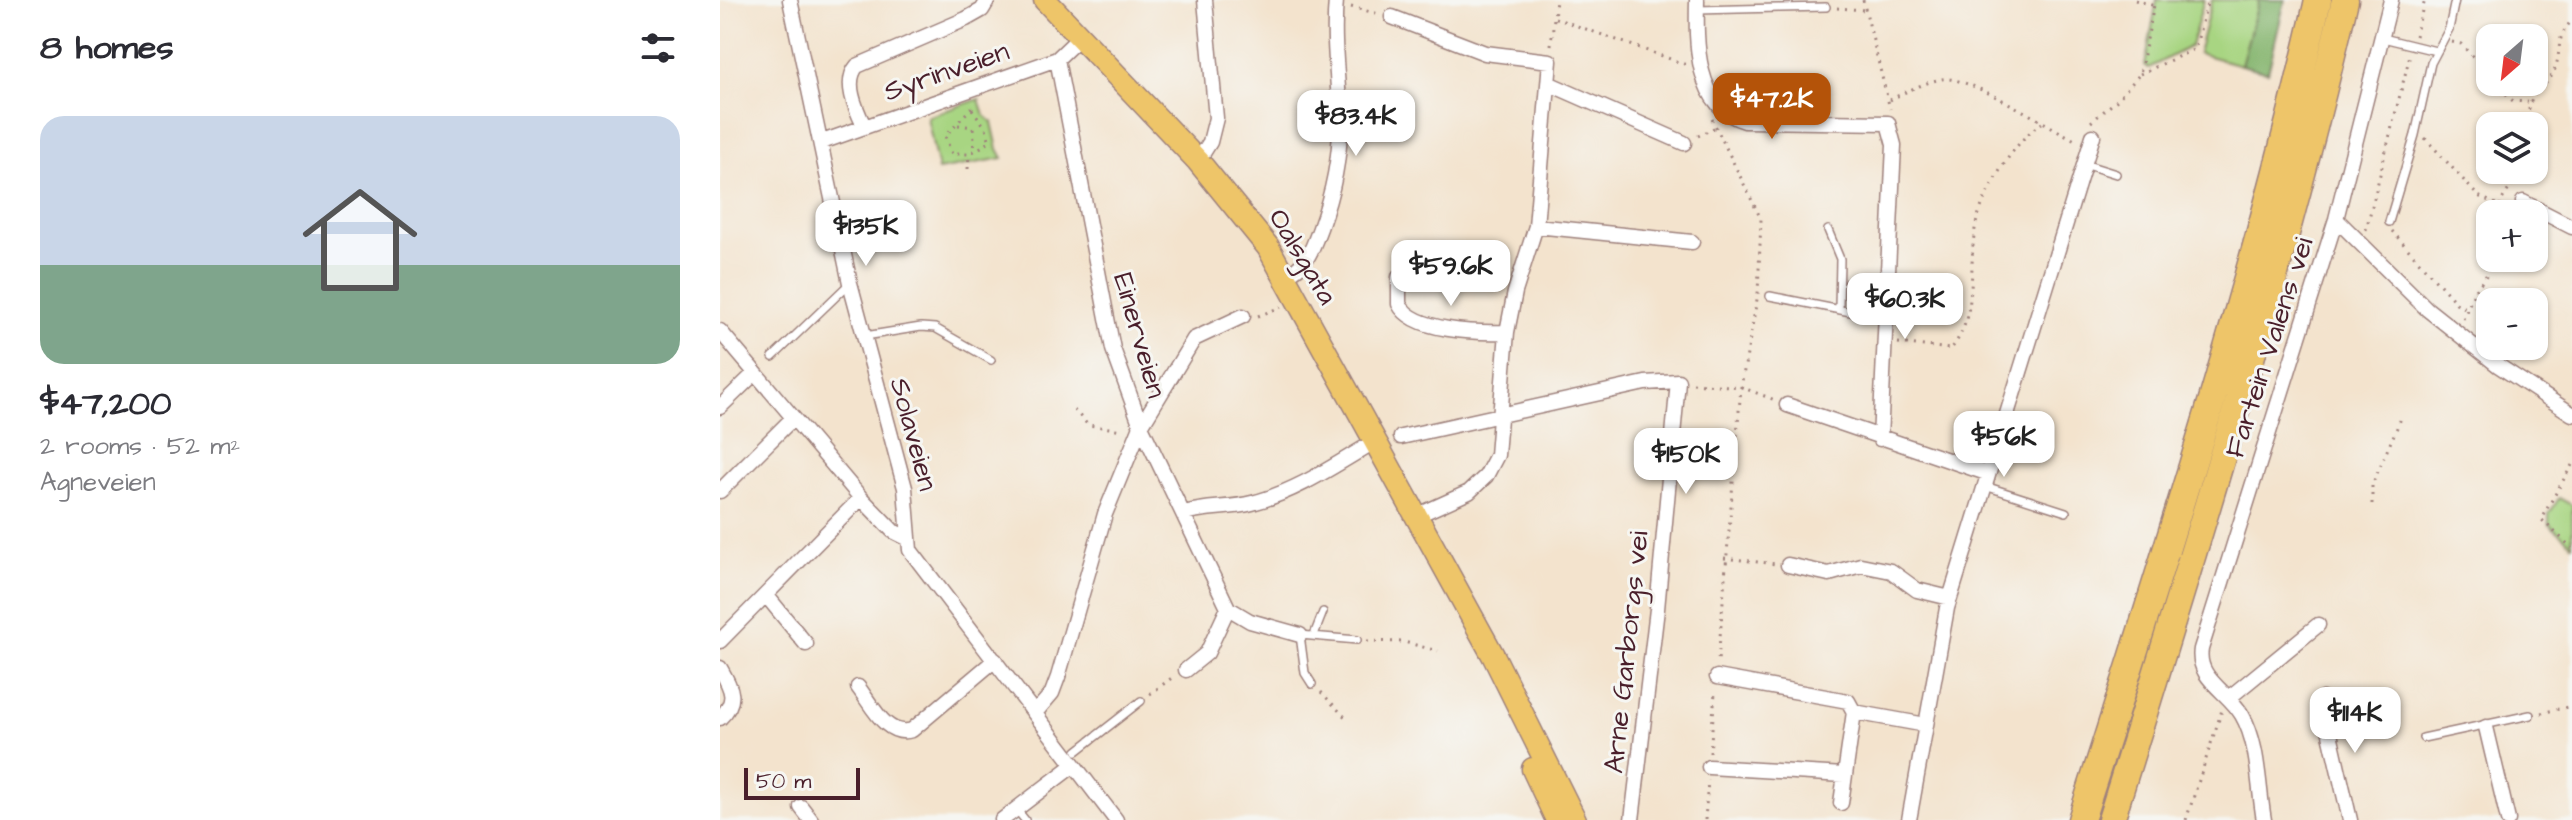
<!DOCTYPE html>
<meta charset="utf-8">
<style>
body{margin:0;font-family:"Architects Daughter",sans-serif;background:#f2f2f3;color:#2b2b33;height:100vh;display:flex;flex-direction:column;font-size:30px;white-space:nowrap}
*{box-sizing:border-box;margin:0}
p{font-size:26px;color:#7c7c81}
.icon{flex:none;width:44px;height:44px;fill:none;stroke:currentColor;stroke-width:2;stroke-linecap:round;stroke-linejoin:round}
.map{position:relative;flex:1;overflow:hidden}
.details{display:flex;flex-direction:column;background:#fff;width:720px}
.details>*{flex:none}
.needle{width:52px;rotate:208deg}
.tools{position:absolute;left:1756px;top:24px;display:grid;gap:16px}
.tools a{display:grid;place-items:center;width:72px;height:72px;border-radius:16px;background:#fff;box-shadow:0 2px 6px #0004;font-size:40px}
.scale{position:absolute;left:24px;bottom:20px;width:116px;box-sizing:border-box;padding-left:8px;border:4px solid #4a1f2b;border-top:0;font-size:22px;line-height:28px;white-space:nowrap;color:#4a1f2b;-webkit-text-stroke:6px #f6f6f2;paint-order:stroke}
.price{position:absolute;translate:-50% -68px;padding:0 18px;border-radius:16px;background:#fff;color:#222;font-size:26px;line-height:52px;filter:drop-shadow(0 2px 4px #0008)}
.price::after{content:'';position:absolute;left:50%;top:48px;width:24px;height:18px;margin-left:-12px;background:inherit;clip-path:polygon(0 0,100% 0,50% 100%)}
.price.active{background:#b45309;color:#fff}
ul{padding:0;list-style:none}
li{display:grid;align-content:center;gap:16px;height:424px;padding:0 40px}
li+li{border-top:2px solid #e1e1e2}
li span{display:grid;place-items:center;height:248px;border-radius:24px;color:#555}
li>.icon{margin-inline-start:auto}
span .icon{width:144px;height:144px;fill:#fffc;stroke-width:1}
li b{font-size:34px}
h2{display:flex;justify-content:space-between;align-items:center;height:96px;padding:0 40px;font-size:34px}
main{display:flex;flex:1;min-height:0}
.map>svg:first-child{display:block}
.green{fill:#a8d582;stroke:#797a56;stroke-width:2}
.forest{fill:#86b670;stroke:#686a4e;stroke-width:2}
.lines{fill:none;stroke-linecap:round;stroke-linejoin:round}
.lane-casing{stroke:#9e817c;stroke-width:10}
.street-casing{stroke:#9e817c;stroke-width:17}
.primary-casing{stroke:#9e817c;stroke-width:25}
.highway-casing{stroke:#9e817c;stroke-width:29}
.path{stroke:#9e817c;stroke-width:3;stroke-dasharray:2 6;stroke-linecap:butt}
.lane{stroke:#fff;stroke-width:7}
.street{stroke:#fff;stroke-width:14}
.primary{stroke:#eec569;stroke-width:22}
.highway{stroke:#eec569;stroke-width:26}
.labels{text-anchor:middle;stroke-width:6;stroke-linejoin:round;paint-order:stroke}
.street-label{font-size:28px;fill:#4a1f2b;stroke:#f6f6f2}
</style>
<main>
<section class="details">
<h2>8 homes<svg class="icon" aria-label="filters" viewBox="0 0 24 24"><path d="M4 7h16M4 17h16"/><circle cx="9" cy="7" r="2"/><circle cx="15" cy="17" r="2"/></svg></h2>
<ul>
<li><span style="background:linear-gradient(#c9d6e8 60%,#7fa58c 0)"><svg class="icon" aria-label="home" viewBox="0 0 24 24"><path d="M3 11l9-7 9 7M6 9v11h12V9"/></svg></span><div><b>$47,200</b><p>2 rooms · 52 m²</p><p>Agneveien</p></div></li>
</ul>
</section>
<div class="map">
<svg width="1852" height="820" viewBox="0 0 1852 820">
<rect width="100%" height="100%" fill="#f6f6f2"/>
<filter id="ink" filterUnits="userSpaceOnUse"><feTurbulence type="fractalNoise" baseFrequency=".0125" numOctaves="2"/><feDisplacementMap in="SourceGraphic" scale="16" xChannelSelector="R" yChannelSelector="G"/><feConvolveMatrix kernelMatrix="1 2 1 2 8 2 1 2 1" color-interpolation-filters="sRGB"/></filter>
<filter id="wash" filterUnits="userSpaceOnUse"><feTurbulence type="fractalNoise" baseFrequency=".006" numOctaves="4" result="noise"/><feDisplacementMap in="SourceGraphic" scale="32" xChannelSelector="R" yChannelSelector="G"/><feGaussianBlur stdDeviation="1.8" result="paint"/><feColorMatrix in="noise" values="0 0 0 0 0 0 0 0 0 0 0 0 0 0 0 0 0 1.4 0 .05"/><feComposite in="paint" operator="in"/></filter>
<g filter="url(#wash)">
<rect width="100%" height="100%" fill="#f3e3cd"/>
<path class="green" d="M 1437,0 L 1484,0 L 1471,46 L 1429,68 L 1425,66 Z
M 1492,0 L 1539,0 L 1521,65 L 1478,53 Z
M 259,99 L 264,115 L 272,122 L 278,149 L 283,158 L 218,170 L 207,117 Z
M 1839,498 L 1852,505 L 1852,544 L 1829,524 L 1829,514 Z"/>
<path class="forest" d="M 1539,0 L 1565,0 L 1548,72 L 1521,65 Z"/>
</g>
<g filter="url(#ink)">
<g class="lines">
<defs>
<path id="lane" d="M 977,10 L 1106,7
M 1663,38 L 1716,51
M 1364,164 L 1396,174
M 1669,222 L 1695,135 L 1711,63 L 1729,29 L 1735,0
M 1108,230 L 1120,259 L 1119,308
M 1050,296 L 1166,319
M 145,336 L 201,327 L 215,328 L 271,360
M 53,357 L 130,283
M 1265,486 L 1346,512
M 594,635 L 603,612
M 592,684 L 585,673 L 580,635 L 637,640
M 1703,738 L 1810,715
M 357,751 L 421,701
M 296,809 L 305,820"/>
<path id="street" d="M 70,0 L 130,283 L 185,488 L 190,550 L 396,820
M 977,0 C 976,42 975,107 1025,121 L 1168,123 L 1174,145 L 1160,439
M 672,17 L 765,53 L 830,61 L 816,226 L 795,292 L 787,332 L 777,455 L 766,476 L 749,492 L 694,517
M 337,59 L 393,349 L 421,426 L 508,608 L 487,653 L 466,670
M 830,84 L 964,143
M 144,126 C 136,109 123,82 137,66 L 246,19 L 262,10 L 268,0
M 102,142 L 337,59 L 360,37
M 478,161 L 490,142 L 496,118 L 485,0
M 1803,202 L 1852,227
M 1616,219 L 1707,309 L 1779,366 L 1852,414
M 816,226 L 972,242
M 565,276 C 587,266 592,250 600,228 C 612,195 620,160 620,124 C 619,81 612,45 616,0
M 679,277 L 679,304 C 693,332 759,333 787,332
M 0,331 L 141,498 L 173,531 L 187,538
M 1067,405 L 1266,473
M 0,407 L 35,373
M 681,437 L 925,383 L 958,381 L 937,609 L 912,820
M 0,491 L 73,418
M 465,513 C 487,506 510,509 532,503 C 576,492 615,465 654,442
M 1068,565 L 1109,574 L 1141,565 L 1171,571 L 1197,590 L 1230,598
M 46,595 L 86,644
M 508,608 L 530,621 L 580,635
M 0,641 L 141,498
M 0,668 C 11,688 19,700 0,718
M 997,677 L 1128,701 L 1134,712 L 1121,803
M 138,687 C 152,705 166,738 192,730 L 275,660
M 1510,697 L 1598,625
M 1602,699 L 1630,820
M 1134,712 L 1206,725
M 315,713 L 332,693 L 338,677 L 385,514 L 421,426 L 474,339 L 523,316
M 1766,727 L 1788,820
M 989,767 L 1124,775
M 81,807 L 91,820
M 282,820 L 354,765
M 1189,820 L 1227,608 L 1373,136
M 1544,820 C 1538,787 1539,744 1522,715 C 1508,691 1476,679 1481,649 L 1616,219 L 1671,0"/>
<path id="primary" d="M 325,0 L 478,161 L 548,247 L 774,657 L 855,820
M 813,769 L 837,820"/>
<path id="highway" d="M 1361,820 C 1447,549 1535,278 1598,0
M 1391,820 C 1475,548 1561,277 1625,0"/>
</defs>
<use href="#lane" class="lane-casing"/>
<use href="#street" class="street-casing"/>
<use href="#primary" class="primary-casing"/>
<use href="#highway" class="highway-casing"/>
<path class="path" d="M 1143,0 L 1170,109
M 1415,0 L 1435,6
M 631,7 L 659,14
M 1117,8 L 1145,10
M 835,18 L 967,65
M 1695,36 L 1705,0
M 1732,42 L 1741,44 L 1770,76
M 831,45 L 836,0
M 1420,74 L 1475,49 L 1488,0
M 1775,82 L 1793,101 L 1808,102
M 1170,100 C 1185,92 1205,82 1222,79 C 1245,74 1330,127 1355,140
M 252,109 L 266,128 L 270,142 L 249,154 L 232,154 L 225,136 L 255,104
M 992,119 L 1041,219 L 1038,294 L 1021,387 L 998,661
M 1371,122 L 1397,100 L 1420,74 L 1435,0
M 238,125 L 253,127 L 255,151
M 1808,126 C 1807,83 1827,94 1836,66 C 1842,44 1835,41 1852,20
M 978,136 L 996,127
M 1705,138 L 1758,196 L 1778,205
M 248,169 L 249,154
M 1778,214 C 1778,198 1795,187 1798,170
M 1646,230 L 1690,55
M 1672,231 L 1736,303 L 1747,309
M 538,316 L 561,307
M 1743,319 L 1754,293 L 1778,258
M 1178,343 L 1231,349 C 1260,314 1247,265 1256,224 C 1263,193 1295,139 1322,123
M 973,383 L 1021,387 L 1055,400
M 354,410 L 368,425 L 403,430
M 1852,465 L 1821,519 L 1852,548
M 1652,504 L 1652,485 L 1682,416
M 1004,558 L 1056,564
M 647,641 L 684,642 L 718,651
M 601,692 L 625,717
M 430,694 L 453,677
M 1821,713 L 1852,706
M 990,753 L 995,693
M 985,820 L 988,780
M 1466,820 L 1502,710"/>
<use href="#lane" class="lane"/>
<use href="#street" class="street"/>
<use href="#primary" class="primary"/>
<use href="#highway" class="highway"/>
</g>
</g>
<g class="labels">
<g class="street-label">
<text transform="translate(226 70) rotate(-19)" y="10">Syrinveien</text>
<text transform="translate(584 256) rotate(59)" y="10">Oalsgata</text>
<text transform="translate(421 335) rotate(74)" y="10">Einerveien</text>
<text transform="translate(1548 347) rotate(-72)" y="10">Fartein Valens vei</text>
<text transform="translate(195 434) rotate(75)" y="10">Solaveien</text>
<text transform="translate(905 652) rotate(-84)" y="10">Arne Garborgs vei</text>
</g>
</g>
</svg>
<div class="tools">
<a><svg class="needle" viewBox="-14 -14 28 28"><path d="M0-13l5 13h-10z" fill="#e53935"/><path d="M0 13l5-13h-10z" fill="#7c7c81"/></svg></a>
<a><svg class="icon" aria-label="layers" viewBox="0 0 24 24"><path d="M12 4l9 5-9 5-9-5zM3 14l9 5 9-5"/></svg></a>
<a>+</a>
<a>−</a>
</div>
<div class="scale">50 m</div>
<b class="price active" style="left:1052px;top:141px">$47.2K</b>
<b class="price" style="left:636px;top:158px">$83.4K</b>
<b class="price" style="left:146px;top:268px">$135K</b>
<b class="price" style="left:731px;top:308px">$59.6K</b>
<b class="price" style="left:1185px;top:341px">$60.3K</b>
<b class="price" style="left:1284px;top:479px">$56K</b>
<b class="price" style="left:966px;top:496px">$150K</b>
<b class="price" style="left:1635px;top:755px">$114K</b>
</div>
</main>
